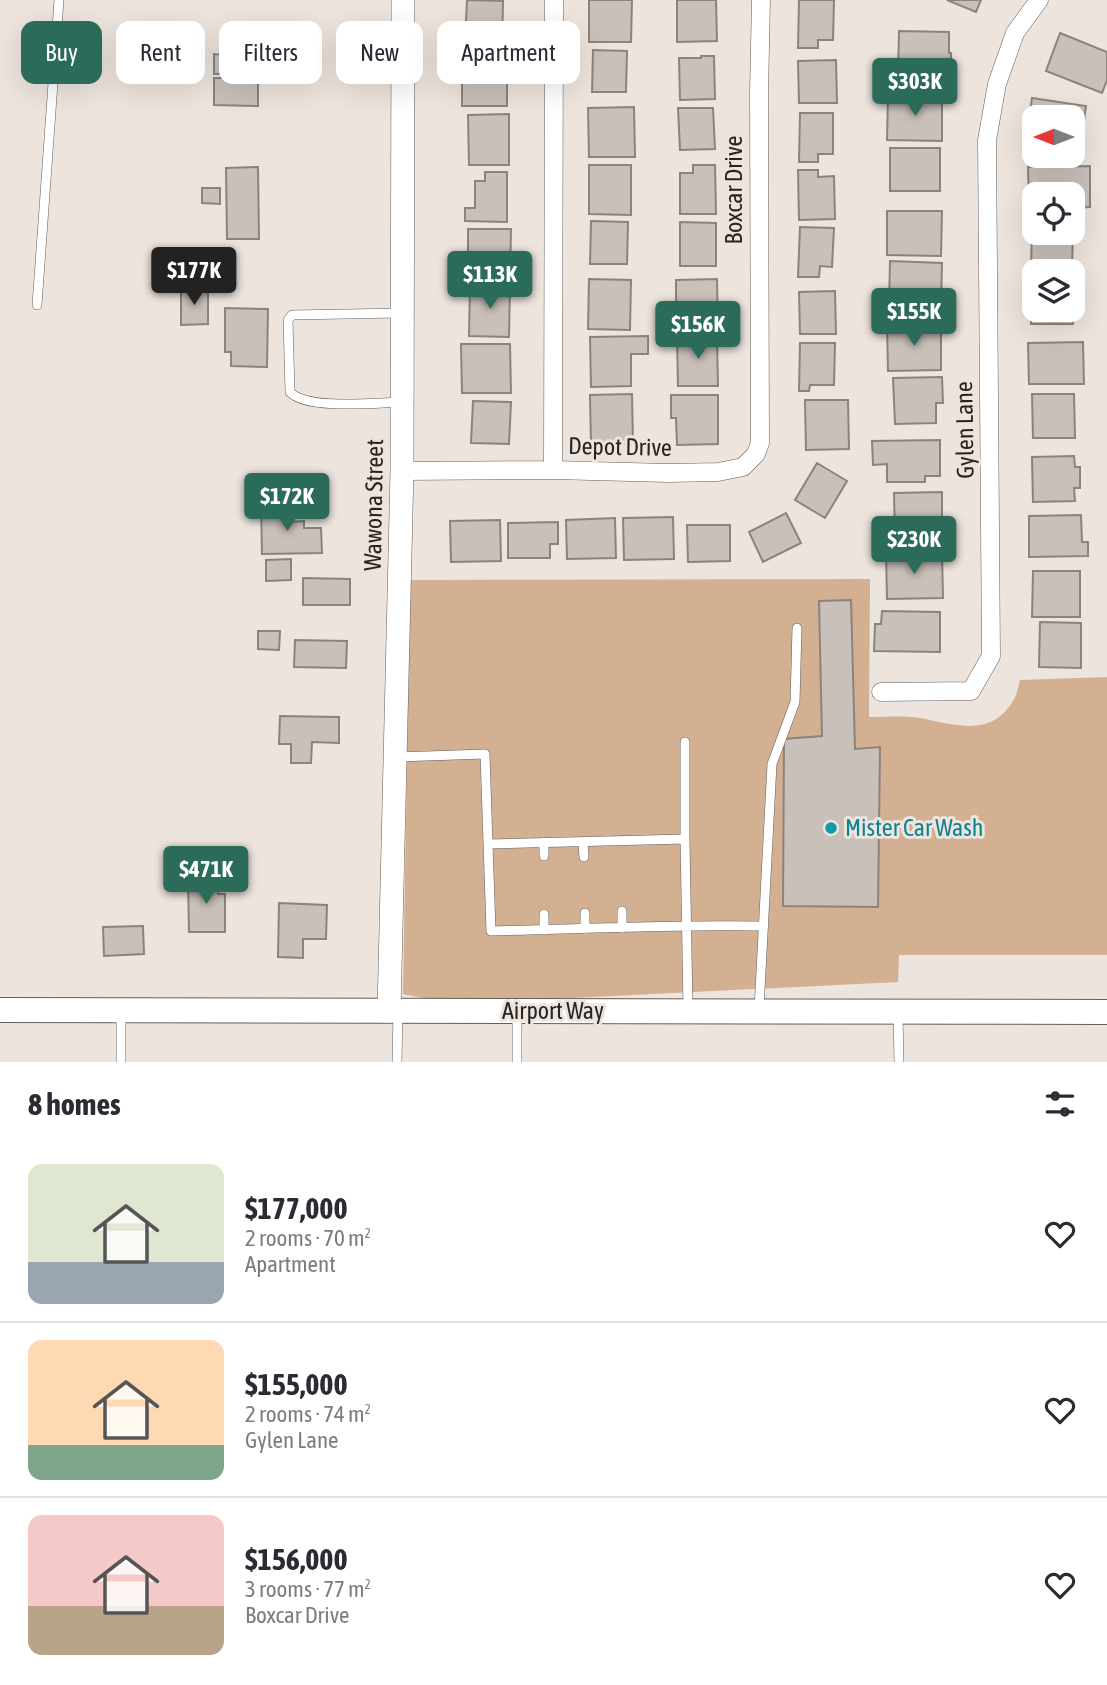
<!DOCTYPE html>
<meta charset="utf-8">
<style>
body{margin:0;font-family:"Asap Condensed",sans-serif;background:#f7f7f7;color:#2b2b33;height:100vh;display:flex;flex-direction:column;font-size:26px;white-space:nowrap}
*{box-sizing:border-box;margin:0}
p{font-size:23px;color:#7c7c81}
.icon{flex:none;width:38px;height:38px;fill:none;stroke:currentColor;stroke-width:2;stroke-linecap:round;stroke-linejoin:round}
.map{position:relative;height:1062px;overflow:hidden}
.details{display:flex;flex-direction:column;background:#fff;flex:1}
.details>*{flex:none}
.guide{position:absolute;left:21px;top:21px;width:700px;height:63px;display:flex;gap:14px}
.needle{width:46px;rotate:270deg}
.controls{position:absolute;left:1022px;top:105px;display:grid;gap:14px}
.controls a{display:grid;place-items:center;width:63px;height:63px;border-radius:14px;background:#fff;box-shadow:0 7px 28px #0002;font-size:35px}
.price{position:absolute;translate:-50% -60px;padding:0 16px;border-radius:7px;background:#2a6b5a;color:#fff;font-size:23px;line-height:46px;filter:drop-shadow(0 2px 4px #0008)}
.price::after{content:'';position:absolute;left:50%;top:42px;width:21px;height:16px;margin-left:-10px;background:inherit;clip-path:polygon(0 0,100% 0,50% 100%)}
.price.on{background:#222;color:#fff}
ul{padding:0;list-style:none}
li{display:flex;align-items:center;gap:21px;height:175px;padding:0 28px}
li+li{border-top:2px solid #e1e1e2}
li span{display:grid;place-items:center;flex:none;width:196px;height:140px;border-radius:14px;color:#555}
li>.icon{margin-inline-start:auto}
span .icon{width:84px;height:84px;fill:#fffc;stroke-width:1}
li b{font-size:30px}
h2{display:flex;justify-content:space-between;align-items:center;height:84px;padding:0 28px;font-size:30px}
.chip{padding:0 24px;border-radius:14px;background:#fff;box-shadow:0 7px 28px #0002;font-size:24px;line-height:63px}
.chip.on{background:#2a6b5a;color:#fff}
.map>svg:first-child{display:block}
.green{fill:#d3b092}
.building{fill:#c9c0ba;stroke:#8b837d;stroke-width:2}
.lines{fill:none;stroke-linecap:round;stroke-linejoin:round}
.service-casing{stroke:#655d58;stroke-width:10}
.minor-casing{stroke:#655d58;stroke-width:19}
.tertiary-casing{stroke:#655d58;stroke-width:24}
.secondary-casing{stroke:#655d58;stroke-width:26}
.service{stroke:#fff;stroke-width:9}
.minor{stroke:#fff;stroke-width:18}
.tertiary{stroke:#fff;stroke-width:23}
.secondary{stroke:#fff;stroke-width:24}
.culture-dot{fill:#0f9aa8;stroke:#ede4dd;stroke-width:2.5}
.labels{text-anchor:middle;stroke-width:6;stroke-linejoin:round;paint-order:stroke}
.street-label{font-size:24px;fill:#272421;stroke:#ede4dd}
.culture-label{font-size:24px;fill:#0d838f;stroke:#ede4dd;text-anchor:start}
</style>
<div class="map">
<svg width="1107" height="1062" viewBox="0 0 1107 1062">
<rect width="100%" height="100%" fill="#ede4dd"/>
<path class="green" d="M 870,579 L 869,717 C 883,717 899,716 913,717 C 949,722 989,741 1013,701 C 1017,695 1018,687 1020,680 L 1107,677 L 1107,955 L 899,955 L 898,982 L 572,998 L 423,998 L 403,994 L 410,580 Z"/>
<path class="building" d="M 467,0 L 503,1 L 502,50 L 480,49 L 480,42 L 465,41 Z
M 589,0 L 632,0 L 631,42 L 589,42 Z
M 677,0 L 716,0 L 717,41 L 677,42 Z
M 799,0 L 834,0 L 833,40 L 818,40 L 818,48 L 798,48 Z
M 947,0 L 981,0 L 976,12 Z
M 225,29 L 262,29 L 261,61 L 247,61 L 247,74 L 214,74 L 214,54 L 224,55 Z
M 899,31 L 949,32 L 949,53 L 951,53 L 951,76 L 898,74 Z
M 1060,33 L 1107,52 L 1107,80 L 1102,93 L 1046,71 Z
M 593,50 L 627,51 L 626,92 L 592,92 Z
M 701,56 L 714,56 L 715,99 L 680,100 L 679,58 L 701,58 Z
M 492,58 L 507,58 L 507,106 L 462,106 L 462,79 L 471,79 L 471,65 L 492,65 Z
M 836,60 L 837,103 L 799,103 L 798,61 Z
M 214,78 L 258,78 L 258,106 L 214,105 Z
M 888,95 L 942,96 L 942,141 L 887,140 Z
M 1032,98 L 1086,106 L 1080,150 L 1073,149 L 1073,117 L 1034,117 L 1034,144 L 1026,142 Z
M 634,107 L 635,157 L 589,157 L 588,108 Z
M 678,108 L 713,108 L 715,149 L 680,150 Z
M 800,113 L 833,113 L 833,154 L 818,154 L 818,162 L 799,162 Z
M 509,114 L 509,165 L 469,165 L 468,115 Z
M 890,148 L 940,148 L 940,191 L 890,191 Z
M 589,165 L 631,165 L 631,215 L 589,214 Z
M 693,165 L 715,165 L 716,214 L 680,214 L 680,173 L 693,173 Z
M 1090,166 L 1090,207 L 1073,208 L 1073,194 L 1034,194 L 1034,208 L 1029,208 L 1028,167 Z
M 258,167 L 259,239 L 227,239 L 226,168 Z
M 798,170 L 818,170 L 818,177 L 834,176 L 835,219 L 799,220 Z
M 485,172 L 507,172 L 507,222 L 465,221 L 465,208 L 475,208 L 475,181 L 485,181 Z
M 202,188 L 220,188 L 220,204 L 202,203 Z
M 887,211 L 942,211 L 941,256 L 887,255 Z
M 591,221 L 628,222 L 627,264 L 590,264 Z
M 680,222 L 716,223 L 716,266 L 680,266 Z
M 1032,226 L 1034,226 L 1034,233 L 1073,233 L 1073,227 L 1072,271 L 1031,272 Z
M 800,227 L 834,228 L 832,267 L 820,266 L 819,277 L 798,277 Z
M 468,229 L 511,229 L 510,279 L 468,279 Z
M 890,261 L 942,263 L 941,306 L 889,305 Z
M 589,279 L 631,280 L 630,330 L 588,329 Z
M 717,279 L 718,329 L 676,330 L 676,280 Z
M 1032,279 L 1034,279 L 1034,310 L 1073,310 L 1074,279 L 1073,324 L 1031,324 Z
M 470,286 L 510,287 L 509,337 L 469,336 Z
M 181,290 L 208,290 L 208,324 L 181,325 Z
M 835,291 L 836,334 L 800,334 L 799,292 Z
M 225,308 L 268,309 L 267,367 L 231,366 L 231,352 L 225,352 Z
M 941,325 L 941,370 L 888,371 L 887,327 Z
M 648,336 L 648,354 L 631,354 L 631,386 L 591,387 L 590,337 Z
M 717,336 L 718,386 L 678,386 L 677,337 Z
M 1083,342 L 1084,384 L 1029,384 L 1028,343 Z
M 800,343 L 835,343 L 834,385 L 810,385 L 809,391 L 799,391 Z
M 461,344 L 510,344 L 511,393 L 462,393 Z
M 942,377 L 943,403 L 936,403 L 936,423 L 895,424 L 893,378 Z
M 632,394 L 633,444 L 591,445 L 590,395 Z
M 1032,394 L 1074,394 L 1075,438 L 1033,438 Z
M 671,395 L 718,395 L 718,444 L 677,445 L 676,418 L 671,418 Z
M 805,400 L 848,400 L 849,449 L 806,450 Z
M 473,401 L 511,402 L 509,444 L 471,443 Z
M 940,440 L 940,476 L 925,476 L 925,482 L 887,482 L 887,464 L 873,465 L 872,441 Z
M 1074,456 L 1075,467 L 1080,467 L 1080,488 L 1074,488 L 1075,501 L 1033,502 L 1032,457 Z
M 817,463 L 847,481 L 825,518 L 795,500 Z
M 942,492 L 942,518 L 936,518 L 937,537 L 895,537 L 894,493 Z
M 261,505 L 291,505 L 291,522 L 304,521 L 304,528 L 321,528 L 322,553 L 262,554 Z
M 786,513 L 801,543 L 763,562 L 749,532 Z
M 1081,515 L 1082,542 L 1088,542 L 1088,556 L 1029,557 L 1029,516 Z
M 673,517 L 674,559 L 624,560 L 623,518 Z
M 615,518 L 616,558 L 567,559 L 566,520 Z
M 500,520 L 501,561 L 451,562 L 450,521 Z
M 558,522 L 558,544 L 550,544 L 550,558 L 508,558 L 508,523 Z
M 687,525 L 730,525 L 730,561 L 688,562 Z
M 942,553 L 943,598 L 887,599 L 886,554 Z
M 291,559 L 291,580 L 266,581 L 266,560 Z
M 1033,571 L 1080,571 L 1080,617 L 1032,617 Z
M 303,578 L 350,579 L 350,605 L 303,605 Z
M 851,600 L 855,749 L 880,747 L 878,907 L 783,906 L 784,739 L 822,736 L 819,601 Z
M 882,611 L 940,612 L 940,652 L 874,651 L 875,624 L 881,624 Z
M 1040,622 L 1081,623 L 1081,668 L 1039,667 Z
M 258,631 L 280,631 L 279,650 L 258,649 Z
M 295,640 L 347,641 L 346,668 L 294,667 Z
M 280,716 L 339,717 L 339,743 L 312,742 L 311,763 L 291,763 L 291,744 L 279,744 Z
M 217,878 L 218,894 L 225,894 L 225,932 L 189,932 L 188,879 Z
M 279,903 L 327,905 L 326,939 L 303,939 L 303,958 L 278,957 Z
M 143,926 L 144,954 L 104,956 L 103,927 Z"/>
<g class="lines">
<defs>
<path id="service" d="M 37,305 L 59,0
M 400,402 C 374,403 307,410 290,392 L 288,320 L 292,315 L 401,313
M 685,742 L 685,839
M 397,757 L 485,754 L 488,844 L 685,839 L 688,1009
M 544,842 L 544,856
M 583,842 L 584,857
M 488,844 L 491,931 C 582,929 673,924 764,926
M 585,913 L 585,929
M 544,914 L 544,930
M 622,928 L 622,911
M 759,1009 L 772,764 L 795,702 L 797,628
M 121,1011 L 121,1062
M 517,1011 L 517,1062
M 898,1015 L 899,1062
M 397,1062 L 398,1011"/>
<path id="minor" d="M 553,470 L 554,0
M 402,471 L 553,470 L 668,473 L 718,472 L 743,467 L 756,454 L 760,443 L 759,94 L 761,0
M 881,692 L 971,691 L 991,656 L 987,140 L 997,84 L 1015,33 L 1039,0"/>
<path id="tertiary" d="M 389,1011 L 402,471 L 403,0"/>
<path id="secondary" d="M 0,1010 L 1107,1012"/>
</defs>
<use href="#service" class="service-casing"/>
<use href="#minor" class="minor-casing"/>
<use href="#tertiary" class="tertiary-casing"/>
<use href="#secondary" class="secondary-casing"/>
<use href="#service" class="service"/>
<use href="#minor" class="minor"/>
<use href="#tertiary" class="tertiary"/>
<use href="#secondary" class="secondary"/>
</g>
<circle class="culture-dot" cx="831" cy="828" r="7"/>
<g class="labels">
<g class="street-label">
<text transform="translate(734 190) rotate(-90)" y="8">Boxcar Drive</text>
<text transform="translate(965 430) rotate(-91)" y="8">Gylen Lane</text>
<text transform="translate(620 447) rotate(1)" y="8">Depot Drive</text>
<text transform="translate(374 505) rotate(-89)" y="8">Wawona Street</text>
<text x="553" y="1019">Airport Way</text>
</g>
<g class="culture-label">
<text x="845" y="836">Mister Car Wash</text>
</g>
</g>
</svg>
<div class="controls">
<a><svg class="needle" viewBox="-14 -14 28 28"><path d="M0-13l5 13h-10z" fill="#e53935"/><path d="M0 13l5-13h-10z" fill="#7c7c81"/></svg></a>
<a><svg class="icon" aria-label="locate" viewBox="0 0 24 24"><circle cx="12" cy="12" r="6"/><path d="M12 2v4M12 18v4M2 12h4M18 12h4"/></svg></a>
<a><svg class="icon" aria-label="layers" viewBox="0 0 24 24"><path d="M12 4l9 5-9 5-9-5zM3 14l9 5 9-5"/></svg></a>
</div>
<b class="price" style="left:915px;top:118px">$303K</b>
<b class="price on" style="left:194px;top:307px">$177K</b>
<b class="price" style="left:490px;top:311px">$113K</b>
<b class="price" style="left:914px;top:348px">$155K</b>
<b class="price" style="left:698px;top:361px">$156K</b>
<b class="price" style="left:287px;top:533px">$172K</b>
<b class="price" style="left:914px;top:576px">$230K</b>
<b class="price" style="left:206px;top:906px">$471K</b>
<div class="guide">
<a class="chip on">Buy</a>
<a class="chip">Rent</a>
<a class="chip">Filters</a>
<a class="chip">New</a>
<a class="chip">Apartment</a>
</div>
</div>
<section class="details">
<h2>8 homes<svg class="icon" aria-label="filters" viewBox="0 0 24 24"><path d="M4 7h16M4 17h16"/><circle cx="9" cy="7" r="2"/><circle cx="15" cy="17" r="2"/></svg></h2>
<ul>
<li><span style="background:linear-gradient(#dfe7d0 70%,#9aa5b1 0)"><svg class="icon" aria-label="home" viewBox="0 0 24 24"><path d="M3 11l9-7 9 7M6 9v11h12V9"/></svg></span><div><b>$177,000</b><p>2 rooms · 70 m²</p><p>Apartment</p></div><svg class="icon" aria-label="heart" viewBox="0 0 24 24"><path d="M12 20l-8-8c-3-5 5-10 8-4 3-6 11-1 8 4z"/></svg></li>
<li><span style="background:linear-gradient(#ffd9b3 75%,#7fa58c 0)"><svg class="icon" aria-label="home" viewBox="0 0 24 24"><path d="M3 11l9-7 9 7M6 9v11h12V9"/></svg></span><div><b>$155,000</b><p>2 rooms · 74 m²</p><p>Gylen Lane</p></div><svg class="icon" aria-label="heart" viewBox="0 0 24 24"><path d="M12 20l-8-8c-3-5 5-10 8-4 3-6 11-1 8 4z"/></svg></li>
<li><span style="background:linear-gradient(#f6c9c9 65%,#b9a48a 0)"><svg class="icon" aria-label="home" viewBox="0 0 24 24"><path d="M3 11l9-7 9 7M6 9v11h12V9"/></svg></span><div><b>$156,000</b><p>3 rooms · 77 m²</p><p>Boxcar Drive</p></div><svg class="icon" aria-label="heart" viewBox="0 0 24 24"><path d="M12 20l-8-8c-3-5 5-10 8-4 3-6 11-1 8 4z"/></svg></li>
</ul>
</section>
